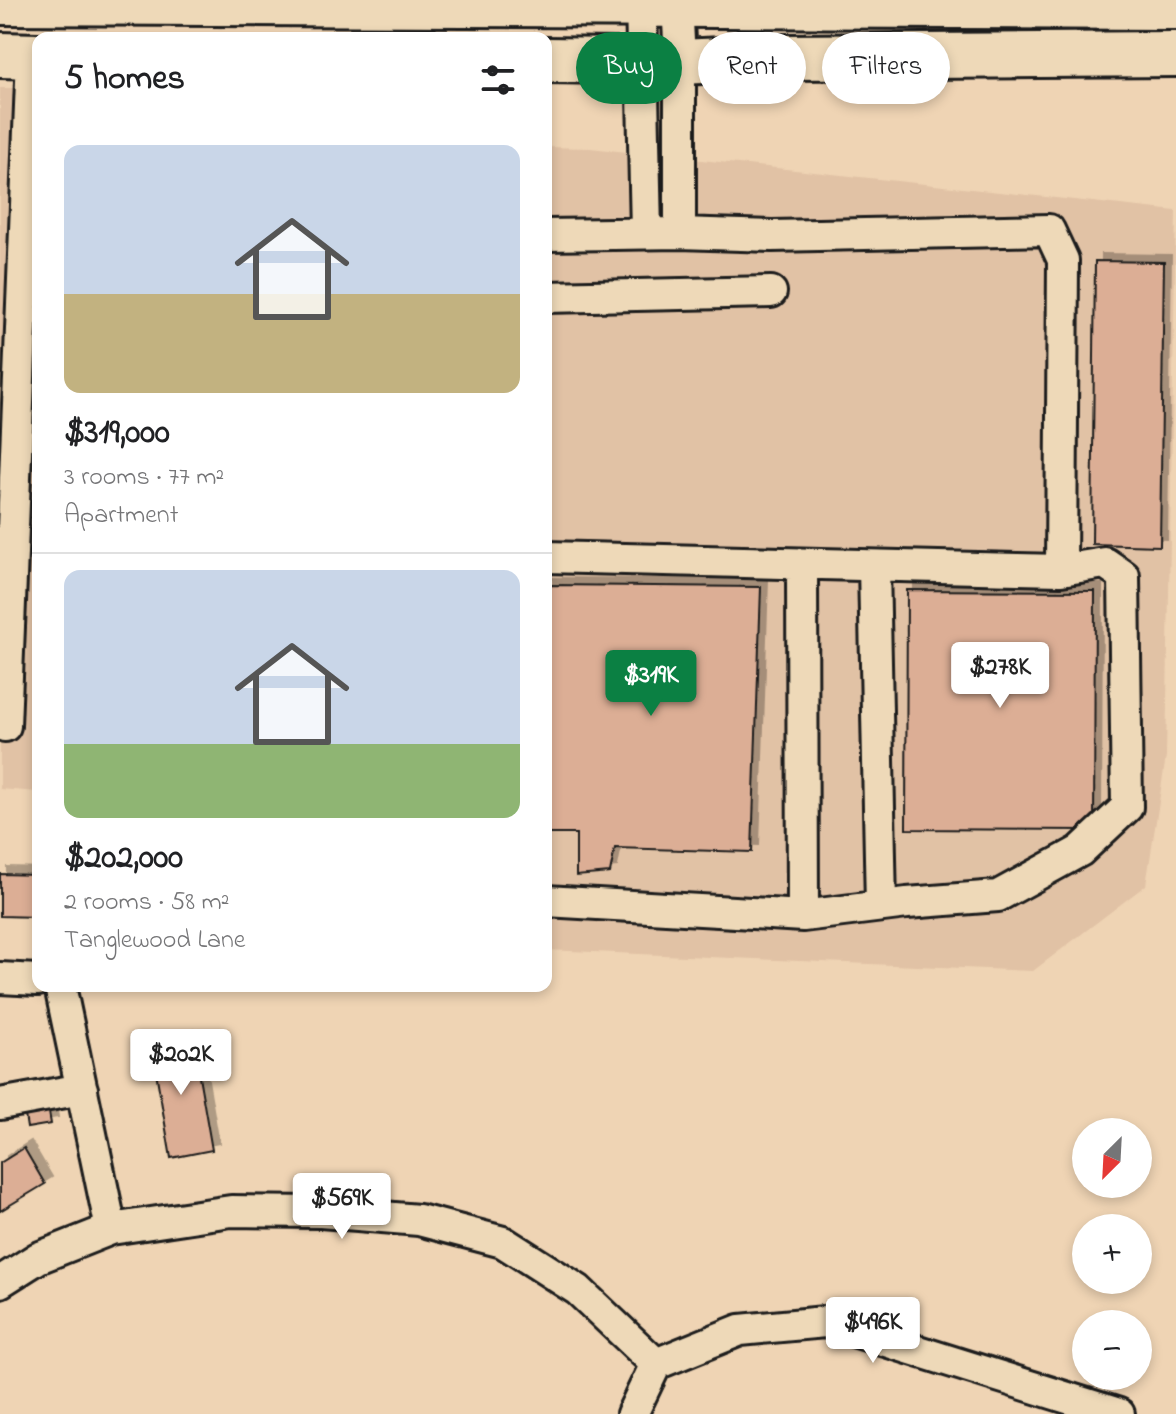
<!DOCTYPE html>
<meta charset="utf-8">
<style>
body{margin:0;font-family:"Indie Flower",sans-serif;background:#f2f2f2;color:#202124;height:100vh;display:flex;flex-direction:column;font-size:30px;white-space:nowrap}
*{box-sizing:border-box;margin:0}
p{font-size:26px;color:#757577}
.icon{flex:none;width:44px;height:44px;fill:none;stroke:currentColor;stroke-width:2;stroke-linecap:round;stroke-linejoin:round}
.map{position:relative;flex:1;overflow:hidden}
.sheet{position:absolute;left:32px;top:32px;width:520px;height:960px;display:flex;flex-direction:column;background:#fff;border-radius:16px;box-shadow:0 4px 12px #0003}
.sheet>*{flex:none}
.banner{position:absolute;left:576px;top:32px;width:480px;height:72px;display:flex;gap:16px}
.needle{width:52px;rotate:204deg}
.tools{position:absolute;left:1072px;top:1118px;display:grid;gap:16px}
.tools a{display:grid;place-items:center;width:80px;height:80px;border-radius:50%;background:#fff;box-shadow:0 4px 12px #0003;font-size:40px}
.price{position:absolute;translate:-50% -68px;padding:0 18px;border-radius:8px;background:#fff;color:#222;font-size:26px;line-height:52px;filter:drop-shadow(0 2px 4px #0008)}
.price::after{content:'';position:absolute;left:50%;top:48px;width:24px;height:18px;margin-left:-12px;background:inherit;clip-path:polygon(0 0,100% 0,50% 100%)}
.price.on{background:#0b8043;color:#fff}
ul{padding:0;list-style:none}
li{display:grid;align-content:center;gap:16px;height:424px;padding:0 32px}
li+li{border-top:2px solid #e0e0e0}
li span{display:grid;place-items:center;height:248px;border-radius:16px;color:#555}
li>.icon{margin-inline-start:auto}
span .icon{width:144px;height:144px;fill:#fffc;stroke-width:1}
li b{font-size:34px}
h2{display:flex;justify-content:space-between;align-items:center;height:96px;padding:0 32px;font-size:34px}
.pill{padding:0 28px;border-radius:36px;background:#fff;box-shadow:0 4px 12px #0003;font-size:28px;line-height:72px}
.pill.on{background:#0b8043;color:#fff}
.map>svg:first-child{display:block}
.built{fill:#e1c2a5}
.building{fill:#dcae95;stroke:#1c1c1c;stroke-width:2;filter:url(#shadow)}
.lines{fill:none;stroke-linecap:round;stroke-linejoin:round}
.minor-casing{stroke:#1c1c1c;stroke-width:36}
.highway-casing{stroke:#1c1c1c;stroke-width:50}
.minor{stroke:#eed9b8;stroke-width:30}
.highway{stroke:#eed9b8;stroke-width:44}
</style>
<div class="map">
<svg width="1176" height="1414" viewBox="0 0 1176 1414">
<defs>
<filter id="shadow"><feDropShadow dx="7" dy="-7" stdDeviation="0" flood-color="#0004"/></filter>
</defs>
<rect width="100%" height="100%" fill="#efd4b4"/>
<filter id="ink" filterUnits="userSpaceOnUse"><feTurbulence type="fractalNoise" baseFrequency=".0125" numOctaves="2"/><feDisplacementMap in="SourceGraphic" scale="16" xChannelSelector="R" yChannelSelector="G"/><feConvolveMatrix kernelMatrix="1 2 1 2 8 2 1 2 1" color-interpolation-filters="sRGB"/></filter>
<g filter="url(#ink)">
<path class="built" d="M 0,88 L 38,88 L 38,792 L 0,789 Z
M 546,147 L 590,148 L 1176,211 L 1166,757 L 1146,885 L 1033,971 L 546,950 Z"/>
<path class="building" d="M 1095,261 L 1164,262 L 1160,546 L 1092,544 Z
M 546,585 L 761,587 L 752,852 L 615,848 L 610,873 L 576,876 L 576,834 L 546,834 Z
M 907,590 L 1095,591 L 1094,830 L 906,829 Z
M 0,874 L 38,875 L 38,917 L 0,916 Z
M 192,1036 L 212,1150 L 171,1158 L 151,1043 Z
M 48,1106 L 51,1124 L 27,1128 L 24,1109 Z
M 24,1148 L 45,1184 L 0,1211 L 0,1163 Z"/>
<g class="lines">
<defs>
<path id="minor" d="M 641,0 L 646,233
M 677,0 L 680,62 L 680,233
M 546,235 L 680,233 L 772,236 L 1049,230 L 1063,260 L 1061,570 L 546,557
M 546,297 L 771,292
M 874,566 L 881,906
M 5,726 L 32,56
M 546,901 L 803,916 L 802,564
M 803,916 L 907,903 L 998,896 L 1080,851 L 1127,807 L 1124,576 L 1105,563 L 1061,570
M 0,978 L 38,980
M 60,986 L 111,1229
M 0,1104 L 82,1089
M 0,1282 L 38,1258 L 111,1229 L 231,1211 L 321,1212 L 419,1220 L 503,1242 L 578,1290 L 656,1364
M 632,1414 L 656,1364 L 740,1330 L 825,1322 L 1119,1414"/>
<path id="highway" d="M 0,2 L 1176,7
M 0,55 L 38,56
M 546,60 L 680,62 L 787,57 L 1176,54"/>
</defs>
<use href="#minor" class="minor-casing"/>
<use href="#highway" class="highway-casing"/>
<use href="#minor" class="minor"/>
<use href="#highway" class="highway"/>
</g>
</g>
</svg>
<div class="tools">
<a><svg class="needle" viewBox="-14 -14 28 28"><path d="M0-13l5 13h-10z" fill="#e53935"/><path d="M0 13l5-13h-10z" fill="#757577"/></svg></a>
<a>+</a>
<a>−</a>
</div>
<b class="price" style="left:1000px;top:710px">$278K</b>
<b class="price on" style="left:651px;top:718px">$319K</b>
<b class="price" style="left:181px;top:1097px">$202K</b>
<b class="price" style="left:342px;top:1241px">$569K</b>
<b class="price" style="left:873px;top:1365px">$496K</b>
<div class="banner">
<a class="pill on">Buy</a>
<a class="pill">Rent</a>
<a class="pill">Filters</a>
</div>
<section class="sheet">
<h2>5 homes<svg class="icon" aria-label="filters" viewBox="0 0 24 24"><path d="M4 7h16M4 17h16"/><circle cx="9" cy="7" r="2"/><circle cx="15" cy="17" r="2"/></svg></h2>
<ul>
<li><span style="background:linear-gradient(#c9d6e8 60%,#c2b280 0)"><svg class="icon" aria-label="home" viewBox="0 0 24 24"><path d="M3 11l9-7 9 7M6 9v11h12V9"/></svg></span><div><b>$319,000</b><p>3 rooms · 77 m²</p><p>Apartment</p></div></li>
<li><span style="background:linear-gradient(#c9d6e8 70%,#8fb573 0)"><svg class="icon" aria-label="home" viewBox="0 0 24 24"><path d="M3 11l9-7 9 7M6 9v11h12V9"/></svg></span><div><b>$202,000</b><p>2 rooms · 58 m²</p><p>Tanglewood Lane</p></div></li>
</ul>
</section>
</div>
